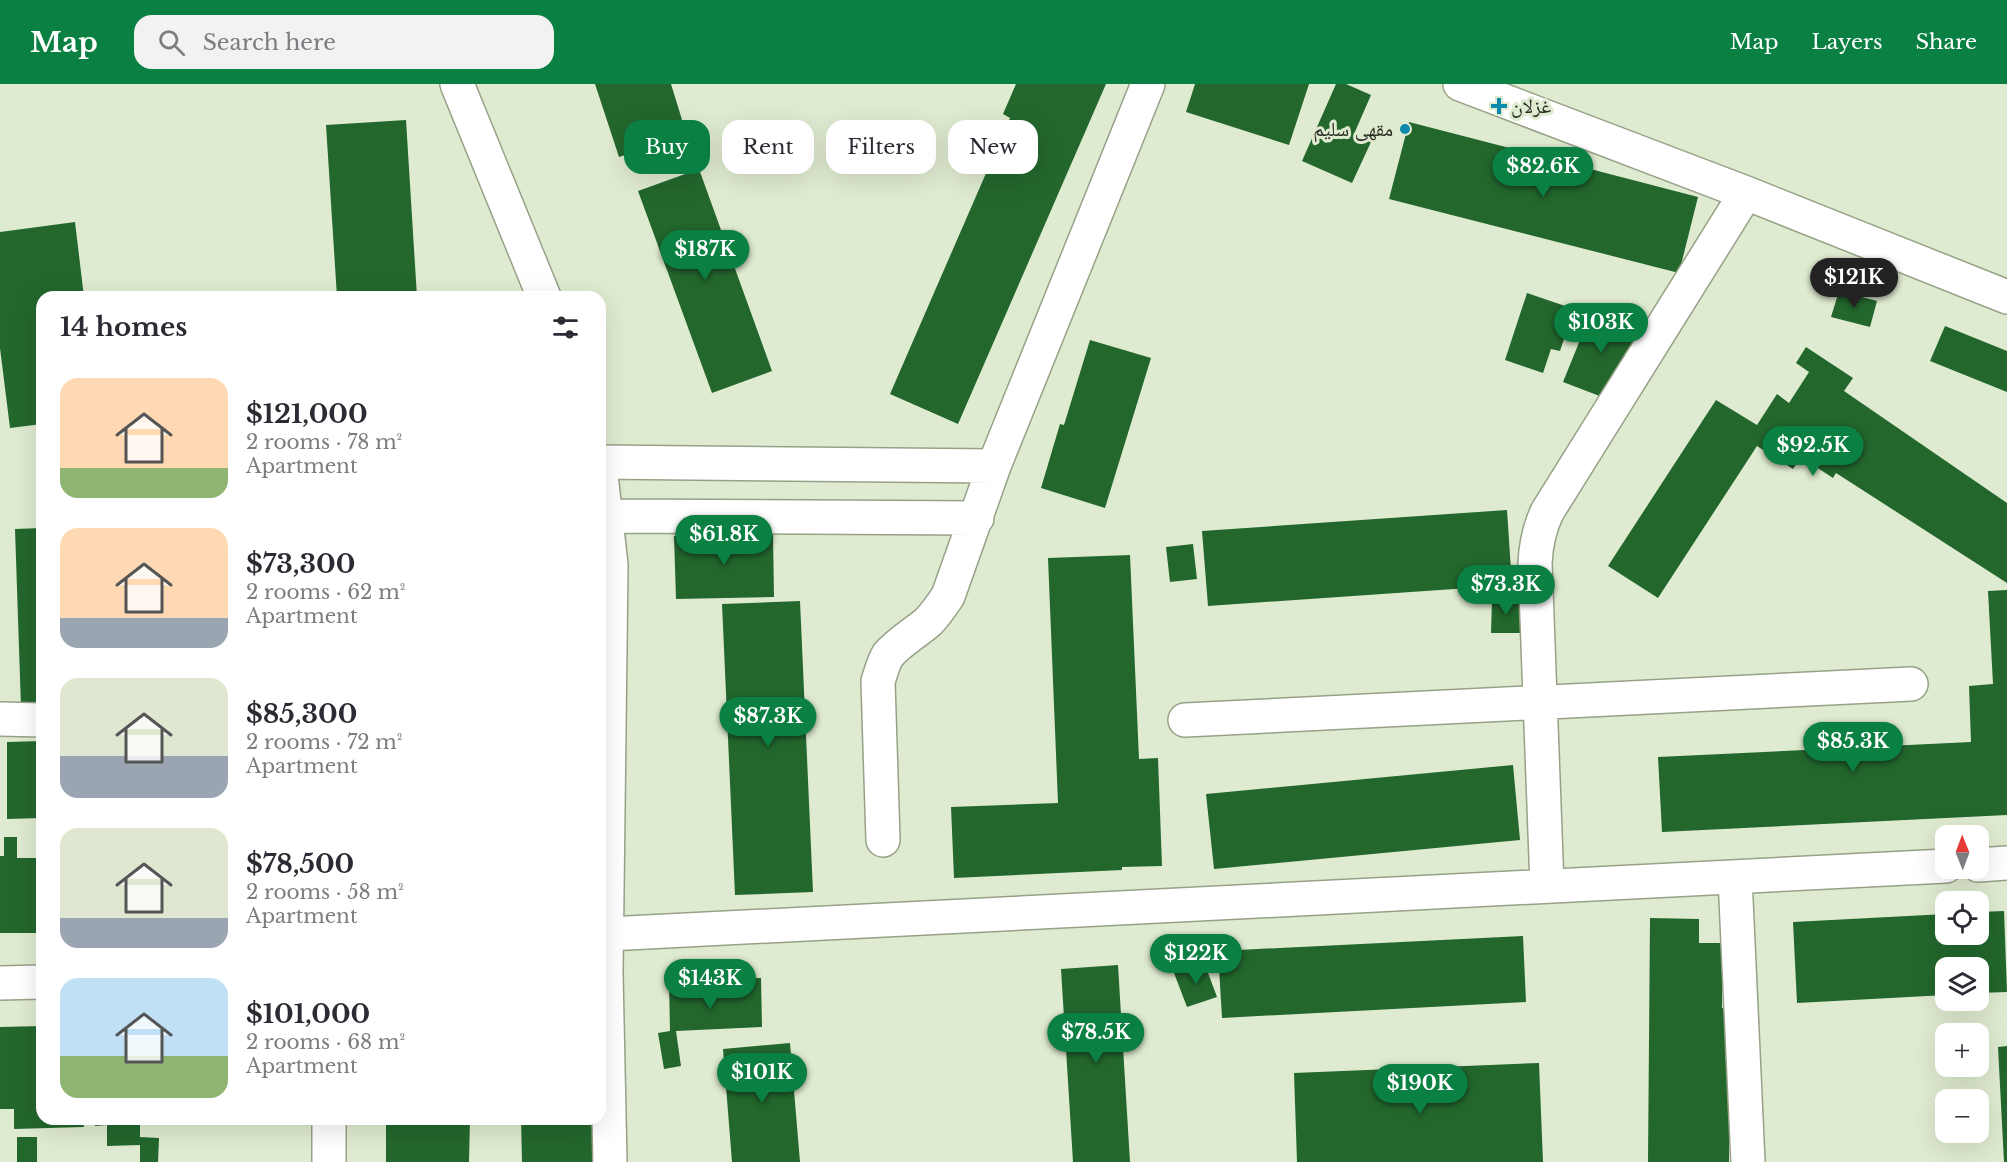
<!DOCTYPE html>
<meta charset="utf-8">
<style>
body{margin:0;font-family:"Libre Baskerville","Noto Naskh Arabic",serif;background:#f2f2f3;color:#2b2b33;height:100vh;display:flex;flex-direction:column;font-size:22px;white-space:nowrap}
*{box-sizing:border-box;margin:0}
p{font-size:20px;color:#7c7c81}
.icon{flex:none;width:33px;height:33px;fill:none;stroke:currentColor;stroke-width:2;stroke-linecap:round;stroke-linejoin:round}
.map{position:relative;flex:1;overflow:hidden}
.side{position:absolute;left:36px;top:207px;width:570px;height:834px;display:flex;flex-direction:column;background:#fff;border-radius:18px;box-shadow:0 6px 24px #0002}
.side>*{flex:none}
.guide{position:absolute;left:624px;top:36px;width:570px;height:54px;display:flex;gap:12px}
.needle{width:39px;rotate:359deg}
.controls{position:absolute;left:1935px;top:741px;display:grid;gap:12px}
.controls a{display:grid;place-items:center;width:54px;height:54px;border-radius:12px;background:#fff;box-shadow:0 6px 24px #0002;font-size:30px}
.price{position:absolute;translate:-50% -51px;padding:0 14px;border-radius:21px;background:#0b8043;color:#fff;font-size:20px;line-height:39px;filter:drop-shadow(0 2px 3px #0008)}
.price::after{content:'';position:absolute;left:50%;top:36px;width:18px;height:14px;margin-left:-9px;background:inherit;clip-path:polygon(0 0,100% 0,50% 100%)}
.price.current{background:#222;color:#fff}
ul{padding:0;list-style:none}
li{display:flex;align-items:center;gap:18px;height:150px;padding:0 24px}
li span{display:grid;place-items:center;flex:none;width:168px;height:120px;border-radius:18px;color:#555}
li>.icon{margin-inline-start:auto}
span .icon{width:72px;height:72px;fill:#fffc;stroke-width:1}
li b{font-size:26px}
h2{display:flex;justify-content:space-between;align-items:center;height:72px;padding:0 24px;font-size:26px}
.chip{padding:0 21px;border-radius:18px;background:#fff;box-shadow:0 6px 24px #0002;font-size:21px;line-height:54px}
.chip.current{background:#0b8043;color:#fff}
header{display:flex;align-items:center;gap:36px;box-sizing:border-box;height:84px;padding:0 30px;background:#0b8043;color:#fff}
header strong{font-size:28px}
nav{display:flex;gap:33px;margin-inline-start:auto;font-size:21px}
.search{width:420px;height:54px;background:#f2f2f3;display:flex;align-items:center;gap:15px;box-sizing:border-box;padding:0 21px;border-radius:18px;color:#7c7c81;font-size:22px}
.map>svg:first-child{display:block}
.building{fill:#23672d}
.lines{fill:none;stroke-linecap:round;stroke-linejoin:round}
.minor-casing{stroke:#97a188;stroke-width:36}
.minor{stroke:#fff;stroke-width:33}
.poi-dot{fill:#0d89ac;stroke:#dfebd0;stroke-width:2}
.labels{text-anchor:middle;stroke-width:6;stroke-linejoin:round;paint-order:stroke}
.poi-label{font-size:20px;fill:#272c22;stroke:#dfebd0;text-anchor:start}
</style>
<header>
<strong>Map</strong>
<div class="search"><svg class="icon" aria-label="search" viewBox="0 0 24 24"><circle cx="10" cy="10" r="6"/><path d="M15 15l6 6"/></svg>Search here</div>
<nav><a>Map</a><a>Layers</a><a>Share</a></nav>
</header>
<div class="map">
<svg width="2007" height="1078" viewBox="0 0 2007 1078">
<rect width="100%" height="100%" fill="#dfebd0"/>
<path class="building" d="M 595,0 L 671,0 L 687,52 L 619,73 Z
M 1016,0 L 1106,0 L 958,340 L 890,310 L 1010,34 L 1003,30 Z
M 1195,0 L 1309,0 L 1289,61 L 1186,28 Z
M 1336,0 L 1346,0 L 1371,11 L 1354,50 L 1371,58 L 1352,99 L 1302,77 Z
M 406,36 L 417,213 L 337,213 L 326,41 Z
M 1409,38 L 1698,113 L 1679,189 L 1389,115 Z
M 699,85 L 772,287 L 712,309 L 638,107 Z
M 75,138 L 84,213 L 42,213 L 42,340 L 10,344 L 0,264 L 0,148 Z
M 1839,207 L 1877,217 L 1870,243 L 1831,233 Z
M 1527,209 L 1574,225 L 1560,267 L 1551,265 L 1543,289 L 1505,276 Z
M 1593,224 L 1639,243 L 1610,316 L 1563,298 Z
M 1945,242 L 2007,267 L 2007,308 L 1930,277 Z
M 1090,256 L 1151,274 L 1105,424 L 1041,404 L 1060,340 L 1064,341 Z
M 1806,263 L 1853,294 L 1844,307 L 2007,419 L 2007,499 L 1836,389 L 1833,394 L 1801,373 L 1793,385 L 1757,362 L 1658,514 L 1608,482 L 1716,316 L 1757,341 L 1777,310 L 1789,319 L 1809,288 L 1796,279 Z
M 1507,426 L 1512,501 L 1208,522 L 1202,447 Z
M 42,444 L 42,622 L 21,623 L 15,445 Z
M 773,450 L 774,513 L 676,515 L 674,452 Z
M 1193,460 L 1197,495 L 1170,498 L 1166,463 Z
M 1130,471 L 1139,675 L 1158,674 L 1162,782 L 1122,783 L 1122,786 L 954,794 L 951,723 L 1058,719 L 1048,474 Z
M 2007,506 L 2007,731 L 1662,748 L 1658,673 L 1971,658 L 1969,602 L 1993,600 L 1988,507 Z
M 1492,515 L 1521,515 L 1521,549 L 1491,549 Z
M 800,517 L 813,808 L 735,811 L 722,520 Z
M 42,657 L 42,734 L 7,735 L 7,658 Z
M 1513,681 L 1520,756 L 1214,785 L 1206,710 Z
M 4,753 L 17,753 L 17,774 L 42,774 L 42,849 L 0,849 L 0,772 L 4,772 Z
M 2004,827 L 2007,908 L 1978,909 L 1978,884 L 1946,884 L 1946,911 L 1797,919 L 1793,838 L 1946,830 L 1946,850 L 1978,850 L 1978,828 Z
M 1650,834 L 1699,835 L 1699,859 L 1722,859 L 1722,924 L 1729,924 L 1729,1078 L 1648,1078 Z
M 1523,852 L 1526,918 L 1222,934 L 1218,867 Z
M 1204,878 L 1217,913 L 1187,923 L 1174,889 Z
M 1118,881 L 1130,1078 L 1073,1078 L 1061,885 Z
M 761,894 L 762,943 L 676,947 L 681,982 L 664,985 L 658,949 L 670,947 L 669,897 Z
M 42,942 L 42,1035 L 83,1035 L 84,1043 L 14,1045 L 14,1025 L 0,1025 L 0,943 Z
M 790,959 L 800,1078 L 732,1078 L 723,965 Z
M 2007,962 L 2007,1078 L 2004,1078 L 1998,963 Z
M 1539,979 L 1543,1078 L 1297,1078 L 1294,989 Z
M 95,1035 L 140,1035 L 140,1053 L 159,1054 L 158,1078 L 140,1078 L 140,1061 L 107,1062 L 107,1041 L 95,1042 Z
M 386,1035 L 470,1035 L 469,1078 L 386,1078 Z
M 521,1035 L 596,1035 L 597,1078 L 522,1078 Z
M 17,1053 L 37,1053 L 37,1078 L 17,1078 Z"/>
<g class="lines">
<defs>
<path id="minor" d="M 457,0 L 544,213
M 1460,0 L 1746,109 L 2007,213
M 600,378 L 994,382
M 600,382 L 611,481 L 606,889 L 610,1078
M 606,432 L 977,434
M 0,635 L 42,636
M 1185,636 L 1911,600
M 883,756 L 878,597 C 881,589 883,579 888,571 C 899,558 915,549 928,538 C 936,530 942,521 948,512 L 994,382 L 1148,0
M 1978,781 L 2007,779
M 1735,793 L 1748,1078
M 1547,802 L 1535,479 C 1536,460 1539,445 1547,428 L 1746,109
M 608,850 L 1946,782
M 0,899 L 42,898
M 329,1078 L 329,1035"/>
</defs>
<use href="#minor" class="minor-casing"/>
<use href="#minor" class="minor"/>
</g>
<g class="poi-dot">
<path d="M1496 13h6v6h6v6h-6v6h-6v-6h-6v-6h6z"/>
<circle cx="1405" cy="45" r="6"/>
</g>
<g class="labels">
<g class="poi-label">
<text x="1511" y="29">غزلان</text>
<text x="1393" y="52" text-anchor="end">مقهى سليم</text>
</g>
</g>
</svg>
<div class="controls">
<a><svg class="needle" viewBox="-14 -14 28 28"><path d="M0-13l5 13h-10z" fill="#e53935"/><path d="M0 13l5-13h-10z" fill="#7c7c81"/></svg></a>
<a><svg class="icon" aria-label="locate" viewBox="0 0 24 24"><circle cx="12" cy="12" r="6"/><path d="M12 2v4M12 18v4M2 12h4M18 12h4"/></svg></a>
<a><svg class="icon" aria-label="layers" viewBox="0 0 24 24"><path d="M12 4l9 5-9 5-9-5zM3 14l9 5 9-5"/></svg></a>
<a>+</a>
<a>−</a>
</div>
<b class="price" style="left:1543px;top:114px">$82.6K</b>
<b class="price" style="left:705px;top:197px">$187K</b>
<b class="price current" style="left:1854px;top:225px">$121K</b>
<b class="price" style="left:1601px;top:270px">$103K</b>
<b class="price" style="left:1813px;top:393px">$92.5K</b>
<b class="price" style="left:724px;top:482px">$61.8K</b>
<b class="price" style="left:1506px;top:532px">$73.3K</b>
<b class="price" style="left:768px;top:664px">$87.3K</b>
<b class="price" style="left:1853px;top:689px">$85.3K</b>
<b class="price" style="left:1196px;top:901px">$122K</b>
<b class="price" style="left:710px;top:926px">$143K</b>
<b class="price" style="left:1096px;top:980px">$78.5K</b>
<b class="price" style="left:762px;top:1020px">$101K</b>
<b class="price" style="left:1420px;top:1031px">$190K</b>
<div class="guide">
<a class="chip current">Buy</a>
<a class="chip">Rent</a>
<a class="chip">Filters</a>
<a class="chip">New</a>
</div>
<section class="side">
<h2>14 homes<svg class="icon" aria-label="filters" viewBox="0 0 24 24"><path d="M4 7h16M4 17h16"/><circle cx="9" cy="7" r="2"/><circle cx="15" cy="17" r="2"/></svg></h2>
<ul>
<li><span style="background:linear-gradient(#ffd9b3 75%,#8fb573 0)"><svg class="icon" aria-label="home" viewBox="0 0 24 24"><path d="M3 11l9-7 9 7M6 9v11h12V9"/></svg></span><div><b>$121,000</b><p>2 rooms · 78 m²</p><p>Apartment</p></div></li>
<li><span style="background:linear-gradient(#ffd9b3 75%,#9aa5b1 0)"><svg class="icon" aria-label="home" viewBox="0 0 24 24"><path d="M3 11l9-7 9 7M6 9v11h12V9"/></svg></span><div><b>$73,300</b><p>2 rooms · 62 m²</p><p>Apartment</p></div></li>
<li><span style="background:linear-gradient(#dfe7d0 65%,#9aa5b1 0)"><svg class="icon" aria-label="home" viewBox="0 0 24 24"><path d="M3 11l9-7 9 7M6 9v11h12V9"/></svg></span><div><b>$85,300</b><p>2 rooms · 72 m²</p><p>Apartment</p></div></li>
<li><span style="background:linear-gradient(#dfe7d0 75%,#9aa5b1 0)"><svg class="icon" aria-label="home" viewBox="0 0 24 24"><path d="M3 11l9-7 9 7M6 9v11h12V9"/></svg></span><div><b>$78,500</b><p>2 rooms · 58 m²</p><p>Apartment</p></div></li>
<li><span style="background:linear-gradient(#bfe0f5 65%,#8fb573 0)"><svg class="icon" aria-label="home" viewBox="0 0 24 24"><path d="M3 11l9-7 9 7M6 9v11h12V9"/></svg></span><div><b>$101,000</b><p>2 rooms · 68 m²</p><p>Apartment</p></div></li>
</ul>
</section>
</div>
